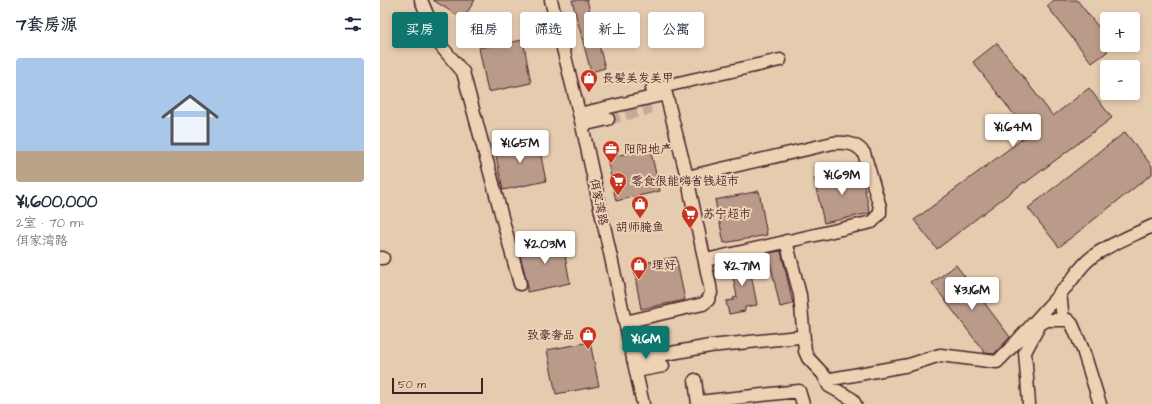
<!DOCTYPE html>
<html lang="zh">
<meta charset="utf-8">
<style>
body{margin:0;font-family:"Architects Daughter","LXGW WenKai TC",sans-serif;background:#f2f2f3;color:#1f2937;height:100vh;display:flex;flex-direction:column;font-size:15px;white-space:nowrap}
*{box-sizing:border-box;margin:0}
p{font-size:13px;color:#747a83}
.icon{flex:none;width:22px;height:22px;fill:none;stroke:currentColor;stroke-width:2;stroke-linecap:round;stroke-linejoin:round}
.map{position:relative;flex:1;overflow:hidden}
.panel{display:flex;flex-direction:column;background:#fff;width:380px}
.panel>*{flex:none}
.guide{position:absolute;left:12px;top:12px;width:380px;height:36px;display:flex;gap:8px}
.controls{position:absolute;left:720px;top:12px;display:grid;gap:8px}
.controls a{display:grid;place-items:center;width:40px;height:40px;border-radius:4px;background:#fff;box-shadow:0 2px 6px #0003;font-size:20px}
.scale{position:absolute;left:12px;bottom:10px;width:91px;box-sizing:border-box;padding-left:4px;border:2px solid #4a1f2b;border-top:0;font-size:11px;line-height:14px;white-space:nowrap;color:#4a1f2b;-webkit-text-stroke:3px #edd3b4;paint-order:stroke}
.price{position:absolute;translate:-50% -34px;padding:0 9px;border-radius:4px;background:#fff;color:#222;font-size:13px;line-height:26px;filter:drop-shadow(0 1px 2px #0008)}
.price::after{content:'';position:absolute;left:50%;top:24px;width:12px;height:9px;margin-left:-6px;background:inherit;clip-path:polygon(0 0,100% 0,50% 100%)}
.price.active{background:#0f766e;color:#fff}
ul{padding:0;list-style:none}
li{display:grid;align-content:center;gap:8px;height:212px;padding:0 16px}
li span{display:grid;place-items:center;height:124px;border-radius:4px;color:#555}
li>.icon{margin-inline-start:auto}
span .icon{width:72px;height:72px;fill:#fffc;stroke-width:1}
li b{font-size:17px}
h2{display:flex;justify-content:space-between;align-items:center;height:48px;padding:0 16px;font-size:17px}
.tag{padding:0 14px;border-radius:4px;background:#fff;box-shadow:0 2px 6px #0003;font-size:14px;line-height:36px}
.tag.active{background:#0f766e;color:#fff}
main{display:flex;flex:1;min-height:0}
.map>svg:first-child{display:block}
.building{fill:#ba9b8a;stroke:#4a1f2b}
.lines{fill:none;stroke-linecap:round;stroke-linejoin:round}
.minor-tunnel{stroke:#c7a995;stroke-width:12;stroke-dasharray:12 6;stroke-linecap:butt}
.minor-casing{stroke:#4a1f2b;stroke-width:15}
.minor{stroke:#edd3b4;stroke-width:12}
.labels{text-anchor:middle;stroke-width:4;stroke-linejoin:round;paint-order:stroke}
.poi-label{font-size:12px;fill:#4a1f2b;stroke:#edd3b4;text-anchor:start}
.street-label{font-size:12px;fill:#4a1f2b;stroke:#edd3b4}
</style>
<main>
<section class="panel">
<h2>7套房源<svg class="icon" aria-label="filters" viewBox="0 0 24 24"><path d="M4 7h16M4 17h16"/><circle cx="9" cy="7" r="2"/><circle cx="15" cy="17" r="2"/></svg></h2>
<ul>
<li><span style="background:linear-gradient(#a9c7e8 75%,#b9a48a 0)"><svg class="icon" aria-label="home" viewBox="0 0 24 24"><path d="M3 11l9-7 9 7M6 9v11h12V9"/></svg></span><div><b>¥1,600,000</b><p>2室 · 70 m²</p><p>佴家湾路</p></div></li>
</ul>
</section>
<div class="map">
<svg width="772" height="404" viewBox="0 0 772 404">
<rect width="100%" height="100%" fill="#e6ccaf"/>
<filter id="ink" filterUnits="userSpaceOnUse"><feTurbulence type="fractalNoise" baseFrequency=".025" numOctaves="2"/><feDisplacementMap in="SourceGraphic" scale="8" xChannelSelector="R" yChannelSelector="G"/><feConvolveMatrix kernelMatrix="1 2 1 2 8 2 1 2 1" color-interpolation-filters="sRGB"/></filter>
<g filter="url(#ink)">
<path class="building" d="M 53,0 L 95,0 L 83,19 Z
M 192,0 L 207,0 L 225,68 L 211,72 Z
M 674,0 L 697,0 L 727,38 L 727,52 L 712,63 L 667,6 Z
M 143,40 L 151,83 L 108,92 L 99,48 Z
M 617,43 L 673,116 L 709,88 L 732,118 L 645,183 L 644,182 L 557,249 L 534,220 L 649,134 L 593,62 Z
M 745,132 L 772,166 L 772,174 L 679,247 L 648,208 Z
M 157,137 L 166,181 L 123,190 L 114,146 Z
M 270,148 L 280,191 L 236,201 L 227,158 Z
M 480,168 L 490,213 L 444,223 L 434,178 Z
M 379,191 L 387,235 L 344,243 L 335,200 Z
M 182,239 L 190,283 L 147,292 L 147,282 L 138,248 Z
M 401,251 L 413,304 L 400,307 L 388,253 Z
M 296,257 L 305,300 L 261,309 L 253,265 Z
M 368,258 L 377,305 L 365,307 L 365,311 L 349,314 L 346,301 L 354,300 L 353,298 L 357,297 L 350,262 Z
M 576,265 L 630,337 L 614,354 L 605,353 L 552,283 Z
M 210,342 L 219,386 L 176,394 L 167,350 Z"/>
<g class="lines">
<path class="minor-tunnel" d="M 228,119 L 271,108"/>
<defs>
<path id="minor" d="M 41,0 L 60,45 L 83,72 L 140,284
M 171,0 L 202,125 L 263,404
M 272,89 L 400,60
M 199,114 L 286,94 L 307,177 L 330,286 L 331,293 L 328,300 L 323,304 L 245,322
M 202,125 L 228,119
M 307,177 L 453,143 C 466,142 476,143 484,153 L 500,207 L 500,213 L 492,222 L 326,260
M 406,241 L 420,295 L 425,351 L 428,358 L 443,374 L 449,386 L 472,399 L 475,404
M 0,258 L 3,258
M 680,292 L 683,320
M 253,360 L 330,346 L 419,337
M 256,371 L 283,366
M 315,380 L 318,404
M 446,380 L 529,365 L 560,355 L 617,362 C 641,338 663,312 686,287 C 695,277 700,266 712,257 C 727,245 754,235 772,226
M 318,402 L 419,391 L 423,404
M 649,404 L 645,352 L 660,324 L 667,320 L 688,320 L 692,324 L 703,350 L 720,404"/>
</defs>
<use href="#minor" class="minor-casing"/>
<use href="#minor" class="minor"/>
</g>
</g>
<defs>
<symbol id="shop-pin" viewBox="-11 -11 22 30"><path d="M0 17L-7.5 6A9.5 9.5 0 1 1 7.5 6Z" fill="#c8321e" stroke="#edd3b4"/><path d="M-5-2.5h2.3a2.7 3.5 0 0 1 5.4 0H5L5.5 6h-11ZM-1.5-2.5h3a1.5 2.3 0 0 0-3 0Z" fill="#fff"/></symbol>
<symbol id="office-pin" viewBox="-11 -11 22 30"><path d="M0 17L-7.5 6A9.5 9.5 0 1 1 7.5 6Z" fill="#c8321e" stroke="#edd3b4"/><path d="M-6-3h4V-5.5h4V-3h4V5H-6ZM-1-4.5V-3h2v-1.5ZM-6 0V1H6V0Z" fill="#fff"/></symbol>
<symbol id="supermarket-pin" viewBox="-11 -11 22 30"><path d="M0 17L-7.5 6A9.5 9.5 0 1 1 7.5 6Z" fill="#c8321e" stroke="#edd3b4"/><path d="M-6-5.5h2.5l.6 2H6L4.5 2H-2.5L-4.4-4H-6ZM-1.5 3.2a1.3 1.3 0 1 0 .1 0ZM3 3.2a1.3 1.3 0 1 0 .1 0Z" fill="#fff"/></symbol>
</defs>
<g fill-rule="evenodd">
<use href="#shop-pin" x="199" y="68" width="20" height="27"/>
<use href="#office-pin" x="221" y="139" width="20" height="27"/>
<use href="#supermarket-pin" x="228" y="171" width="20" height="27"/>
<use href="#shop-pin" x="250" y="194" width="20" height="27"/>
<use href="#supermarket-pin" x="300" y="204" width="20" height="27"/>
<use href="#shop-pin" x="249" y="255" width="20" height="27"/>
<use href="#shop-pin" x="198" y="325" width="20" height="27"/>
</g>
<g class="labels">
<g class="poi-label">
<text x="222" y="82">長髪美发美甲</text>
<text x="244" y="153">阳阳地产</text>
<text x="251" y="185">零食很能嗨省钱超市</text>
<text x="323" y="218">苏宁超市</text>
<text x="260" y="231" text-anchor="middle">胡师腌鱼</text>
<text x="272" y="269">理好</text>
<text x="195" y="339" text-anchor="end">致豪奢品</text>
</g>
<g class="street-label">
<text transform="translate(219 202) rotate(78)" y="4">佴家湾路</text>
</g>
</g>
</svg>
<div class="controls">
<a>+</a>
<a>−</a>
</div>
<div class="scale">50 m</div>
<b class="price" style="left:633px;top:148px">¥1.64M</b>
<b class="price" style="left:140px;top:164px">¥1.65M</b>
<b class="price" style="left:462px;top:196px">¥1.69M</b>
<b class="price" style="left:165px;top:265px">¥2.03M</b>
<b class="price" style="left:362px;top:287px">¥2.71M</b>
<b class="price" style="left:592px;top:311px">¥3.16M</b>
<b class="price active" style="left:266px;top:360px">¥1.6M</b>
<div class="guide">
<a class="tag active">买房</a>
<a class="tag">租房</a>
<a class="tag">筛选</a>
<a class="tag">新上</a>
<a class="tag">公寓</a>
</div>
</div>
</main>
